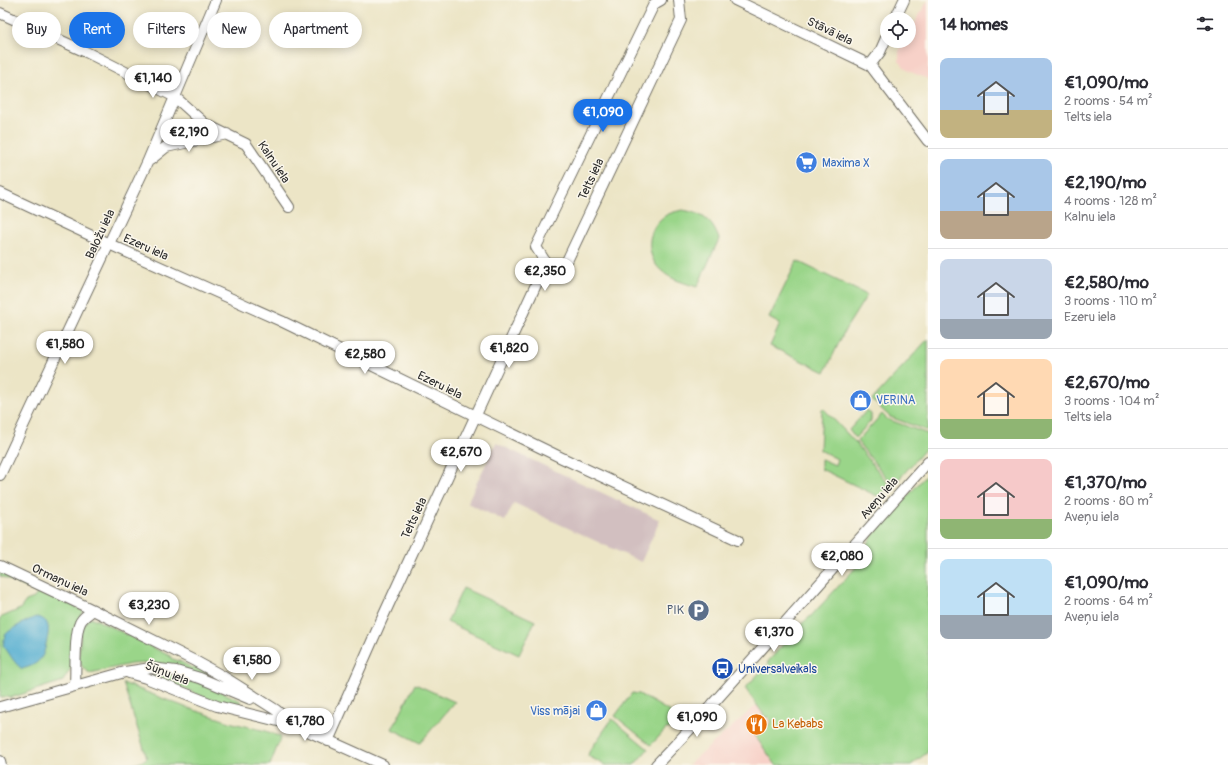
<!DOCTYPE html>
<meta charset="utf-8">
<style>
body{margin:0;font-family:Pangolin,sans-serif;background:#f7f7f7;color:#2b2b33;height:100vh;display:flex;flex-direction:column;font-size:15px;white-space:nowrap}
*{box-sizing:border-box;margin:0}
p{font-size:13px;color:#7c7c81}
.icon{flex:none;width:22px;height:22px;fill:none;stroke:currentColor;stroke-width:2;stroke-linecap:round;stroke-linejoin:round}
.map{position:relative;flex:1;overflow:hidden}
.details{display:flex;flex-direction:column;background:#fff;width:300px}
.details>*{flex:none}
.banner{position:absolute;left:12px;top:12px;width:380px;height:36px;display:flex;gap:8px}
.tools{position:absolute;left:880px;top:12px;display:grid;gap:8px}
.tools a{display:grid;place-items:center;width:36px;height:36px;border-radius:50%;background:#fff;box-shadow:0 2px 10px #0003;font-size:20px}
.price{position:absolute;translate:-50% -34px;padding:0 9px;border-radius:14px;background:#fff;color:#222;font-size:13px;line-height:26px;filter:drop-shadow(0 1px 2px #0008)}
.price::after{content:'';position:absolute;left:50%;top:24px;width:12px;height:9px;margin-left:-6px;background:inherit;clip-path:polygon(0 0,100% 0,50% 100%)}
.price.selected{background:#1a73e8;color:#fff}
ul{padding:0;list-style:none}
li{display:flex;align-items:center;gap:12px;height:100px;padding:0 12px}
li+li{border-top:1px solid #e1e1e2}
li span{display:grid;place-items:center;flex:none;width:112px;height:80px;border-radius:8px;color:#555}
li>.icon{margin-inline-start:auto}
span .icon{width:48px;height:48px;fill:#fffc;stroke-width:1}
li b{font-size:17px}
h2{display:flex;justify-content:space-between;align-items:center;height:48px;padding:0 12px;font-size:17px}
.chip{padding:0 14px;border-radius:18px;background:#fff;box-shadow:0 2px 10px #0003;font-size:14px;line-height:36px}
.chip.selected{background:#1a73e8;color:#fff}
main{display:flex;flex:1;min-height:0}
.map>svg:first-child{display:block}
.built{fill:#f7d1c8}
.industrial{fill:#d2bfc0}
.green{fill:#9ad589;stroke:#62805a}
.water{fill:#52add0;stroke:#3e6c7e}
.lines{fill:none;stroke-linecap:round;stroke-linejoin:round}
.minor-casing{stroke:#6f6c61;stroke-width:12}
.minor{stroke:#fff;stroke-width:10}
.labels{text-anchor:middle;stroke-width:3;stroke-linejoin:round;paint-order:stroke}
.street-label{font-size:12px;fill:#2b2b2b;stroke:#fbf7ec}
.shop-label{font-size:12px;fill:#366cbe;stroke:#fbf7ec;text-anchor:start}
.service-label{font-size:12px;fill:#4e5e75;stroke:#fbf7ec;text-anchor:end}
.transit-label{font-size:12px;fill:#164399;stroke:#fbf7ec;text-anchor:start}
.food-label{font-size:12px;fill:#c56008;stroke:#fbf7ec;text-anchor:start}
</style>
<main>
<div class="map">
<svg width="928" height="765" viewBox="0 0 928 765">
<rect width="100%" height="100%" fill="#fbf7ec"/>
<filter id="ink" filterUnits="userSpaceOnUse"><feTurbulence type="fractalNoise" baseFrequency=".025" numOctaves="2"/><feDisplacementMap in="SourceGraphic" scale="8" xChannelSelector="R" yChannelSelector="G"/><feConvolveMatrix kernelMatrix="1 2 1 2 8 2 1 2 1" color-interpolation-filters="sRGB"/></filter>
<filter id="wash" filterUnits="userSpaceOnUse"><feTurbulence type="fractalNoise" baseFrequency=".012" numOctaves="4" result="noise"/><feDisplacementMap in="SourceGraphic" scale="16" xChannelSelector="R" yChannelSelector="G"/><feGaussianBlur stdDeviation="0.9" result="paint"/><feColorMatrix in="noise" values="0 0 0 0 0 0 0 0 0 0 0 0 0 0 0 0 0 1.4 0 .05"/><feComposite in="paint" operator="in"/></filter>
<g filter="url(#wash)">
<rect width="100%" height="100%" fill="#ece5c6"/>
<path class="built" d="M 928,0 L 928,79 L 908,71 L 899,61 L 899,51 L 905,41 L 909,41 L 909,33 Z
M 758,704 L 773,723 L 776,765 L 688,765 Z"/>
<path class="industrial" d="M 496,443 L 660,520 L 641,562 L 514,503 L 505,521 L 467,503 Z"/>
<path class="green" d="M 682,210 C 702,213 712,220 719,239 L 697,287 C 685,283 672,280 663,272 C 646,259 645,232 662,218 C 668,213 675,212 682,210 Z
M 797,261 L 867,295 L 845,330 L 825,372 L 770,346 L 780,324 L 769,318 Z
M 928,339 L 928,431 L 890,417 L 872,400 Z
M 823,408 L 856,443 L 889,485 L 880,496 L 875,495 L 821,469 L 821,459 L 835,465 L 837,459 L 820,450 L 822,409 Z
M 867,410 L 871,414 L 871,421 L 855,438 L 849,430 Z
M 882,414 L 887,419 L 928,434 L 928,446 L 893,486 L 857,441 Z
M 928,473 L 928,752 L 911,765 L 776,765 L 755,736 L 772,722 L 767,716 L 766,718 L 745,688 L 769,663 L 767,663 L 786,641 L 786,644 C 789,641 790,639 792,636 C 795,628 805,621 811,616 L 860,563 L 866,551 L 864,550 L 873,535 Z
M 0,571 L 84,611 L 80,616 L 71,668 L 63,681 L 10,698 L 9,696 L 0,698 L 0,618 L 20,609 L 26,601 L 34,598 L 37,594 L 34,591 L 0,576 Z
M 463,588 L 535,621 L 519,655 L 447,622 Z
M 93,618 L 170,656 L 172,659 L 179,661 L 193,668 L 195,666 L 231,686 L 149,663 L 131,664 L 90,673 L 84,669 L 81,665 L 79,658 L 81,629 L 88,619 Z
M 151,672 L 176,676 L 202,683 L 241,701 L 240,705 L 235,707 L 211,700 L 150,674 Z
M 123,683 L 185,707 L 233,723 L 266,731 L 281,737 L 270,765 L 131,765 L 141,762 L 147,758 Z
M 415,684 L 455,702 L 420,743 L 392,729 Z
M 632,693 L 639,694 L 681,718 L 671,728 L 666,729 L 651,745 L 615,716 Z
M 612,719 L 648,749 L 634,765 L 605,765 L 588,756 L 589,752 Z"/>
<path class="water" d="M 36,617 C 52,619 49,632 46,644 C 45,649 44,654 41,658 C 36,665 29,667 22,669 C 13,662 10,654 3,645 C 4,642 4,638 5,635 C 10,629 28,620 36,617 Z"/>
</g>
<g filter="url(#ink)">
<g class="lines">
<defs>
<path id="minor" d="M 735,0 L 870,65 L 928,141
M 0,13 L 86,52 L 175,97 L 205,124 L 246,144 L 289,207
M 895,19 L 904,0
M 870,65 L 880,52 L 887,36
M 150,160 L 166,147 L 227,134
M 0,193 L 109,244 L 281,321 L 562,458 L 738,540
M 546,263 L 566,263 L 681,20 L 679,0
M 546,263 L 536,247 L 654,4 L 661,0
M 0,475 L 147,163 L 216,0
M 0,566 L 93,610 L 195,661 L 224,677 L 276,710 L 292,724 L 383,765
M 129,673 L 146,678 L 217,706 L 290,724
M 75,685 C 76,670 74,635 80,623 C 82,617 89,614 93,610
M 0,707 L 125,672 L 151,668 L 176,671 L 200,678 L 250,699
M 328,741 L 381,621 L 546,263
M 0,761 L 1,765
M 656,765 L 693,726 L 928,462"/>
</defs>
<use href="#minor" class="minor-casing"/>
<use href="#minor" class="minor"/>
</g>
</g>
<defs>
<symbol id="supermarket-disc" viewBox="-11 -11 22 22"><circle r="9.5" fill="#3f7fe0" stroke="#fbf7ec"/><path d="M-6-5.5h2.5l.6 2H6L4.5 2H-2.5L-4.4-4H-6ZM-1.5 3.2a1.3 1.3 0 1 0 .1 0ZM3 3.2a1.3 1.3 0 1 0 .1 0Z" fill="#fff"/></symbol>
<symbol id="shop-disc" viewBox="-11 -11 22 22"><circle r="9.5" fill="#3f7fe0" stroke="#fbf7ec"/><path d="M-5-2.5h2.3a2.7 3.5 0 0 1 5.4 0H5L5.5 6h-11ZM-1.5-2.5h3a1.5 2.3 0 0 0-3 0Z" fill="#fff"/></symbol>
<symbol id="parking-disc" viewBox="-11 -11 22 22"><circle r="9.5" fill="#5c6f8a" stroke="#fbf7ec"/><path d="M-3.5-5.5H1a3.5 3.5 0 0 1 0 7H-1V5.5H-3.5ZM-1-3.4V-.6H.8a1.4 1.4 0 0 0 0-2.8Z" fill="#fff"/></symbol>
<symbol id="bus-disc" viewBox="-11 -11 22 22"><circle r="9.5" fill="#1a4fb4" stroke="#fbf7ec"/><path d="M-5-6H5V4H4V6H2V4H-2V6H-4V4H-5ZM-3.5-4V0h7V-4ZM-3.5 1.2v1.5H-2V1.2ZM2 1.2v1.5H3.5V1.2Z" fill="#fff"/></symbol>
<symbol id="restaurant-disc" viewBox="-11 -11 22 22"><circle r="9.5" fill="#e8710a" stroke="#fbf7ec"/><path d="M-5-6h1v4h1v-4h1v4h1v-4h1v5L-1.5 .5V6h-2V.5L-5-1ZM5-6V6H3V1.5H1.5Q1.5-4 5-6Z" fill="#fff"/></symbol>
</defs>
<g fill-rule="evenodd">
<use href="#supermarket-disc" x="794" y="150" width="25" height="25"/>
<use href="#shop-disc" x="848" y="388" width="25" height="25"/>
<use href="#parking-disc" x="686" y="598" width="25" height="25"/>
<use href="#bus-disc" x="710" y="656" width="25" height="25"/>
<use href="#shop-disc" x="584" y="698" width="25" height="25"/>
<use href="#restaurant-disc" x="744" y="712" width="25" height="25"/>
</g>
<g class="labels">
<g class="street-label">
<text transform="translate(830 31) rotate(26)" y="4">Stāvā iela</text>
<text transform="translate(274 162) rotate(56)" y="4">Kalnu iela</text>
<text transform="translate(591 179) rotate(-65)" y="4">Telts iela</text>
<text transform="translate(100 234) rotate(-65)" y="4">Baložu iela</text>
<text transform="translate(146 247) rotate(24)" y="4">Ezeru iela</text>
<text transform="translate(440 385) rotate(26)" y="4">Ezeru iela</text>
<text transform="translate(879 498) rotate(-49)" y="4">Aveņu iela</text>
<text transform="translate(414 518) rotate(-65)" y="4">Telts iela</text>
<text transform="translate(60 580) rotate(25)" y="4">Ormaņu iela</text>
<text transform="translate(167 673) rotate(21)" y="4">Šūņu iela</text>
</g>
<g class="shop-label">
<text x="822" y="167">Maxima X</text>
<text x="876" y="404">VERINA</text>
<text x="580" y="715" text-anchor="end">Viss mājai</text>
</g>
<g class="service-label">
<text x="684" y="614">PIK</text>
</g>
<g class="transit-label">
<text x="738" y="673">Universalveikals</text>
</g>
<g class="food-label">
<text x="772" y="728">La Kebabs</text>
</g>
</g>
</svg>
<div class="tools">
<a><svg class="icon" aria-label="locate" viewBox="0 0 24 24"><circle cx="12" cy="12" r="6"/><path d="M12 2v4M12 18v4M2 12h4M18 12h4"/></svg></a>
</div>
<b class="price" style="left:153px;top:99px">€1,140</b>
<b class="price selected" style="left:603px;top:133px">€1,090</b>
<b class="price" style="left:189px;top:153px">€2,190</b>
<b class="price" style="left:545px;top:292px">€2,350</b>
<b class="price" style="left:65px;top:365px">€1,580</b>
<b class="price" style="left:509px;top:369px">€1,820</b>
<b class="price" style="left:365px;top:375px">€2,580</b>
<b class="price" style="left:461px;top:473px">€2,670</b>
<b class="price" style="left:842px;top:577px">€2,080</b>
<b class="price" style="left:149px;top:626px">€3,230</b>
<b class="price" style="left:774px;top:653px">€1,370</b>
<b class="price" style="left:252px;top:681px">€1,580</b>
<b class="price" style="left:697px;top:738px">€1,090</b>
<b class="price" style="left:305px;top:742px">€1,780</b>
<div class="banner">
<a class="chip">Buy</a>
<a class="chip selected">Rent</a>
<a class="chip">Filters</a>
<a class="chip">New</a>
<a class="chip">Apartment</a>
</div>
</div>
<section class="details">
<h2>14 homes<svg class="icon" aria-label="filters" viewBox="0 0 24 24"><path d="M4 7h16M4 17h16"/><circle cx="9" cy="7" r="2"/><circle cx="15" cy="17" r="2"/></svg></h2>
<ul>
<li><span style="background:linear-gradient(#a9c7e8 65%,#c2b280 0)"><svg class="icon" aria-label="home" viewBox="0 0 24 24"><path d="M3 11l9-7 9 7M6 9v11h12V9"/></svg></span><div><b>€1,090/mo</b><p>2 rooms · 54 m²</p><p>Telts iela</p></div></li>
<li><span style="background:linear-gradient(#a9c7e8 65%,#b9a48a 0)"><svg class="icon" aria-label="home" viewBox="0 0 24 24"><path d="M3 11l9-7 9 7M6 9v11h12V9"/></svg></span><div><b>€2,190/mo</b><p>4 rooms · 128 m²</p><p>Kalnu iela</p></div></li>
<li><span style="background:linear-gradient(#c9d6e8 75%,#9aa5b1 0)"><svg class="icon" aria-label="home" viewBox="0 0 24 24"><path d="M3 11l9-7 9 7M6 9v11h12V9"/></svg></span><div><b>€2,580/mo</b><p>3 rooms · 110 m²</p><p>Ezeru iela</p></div></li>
<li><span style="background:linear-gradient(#ffd9b3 75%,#8fb573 0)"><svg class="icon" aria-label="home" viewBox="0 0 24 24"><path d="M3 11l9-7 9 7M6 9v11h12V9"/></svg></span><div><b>€2,670/mo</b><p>3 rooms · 104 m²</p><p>Telts iela</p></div></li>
<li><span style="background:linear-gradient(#f6c9c9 75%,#8fb573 0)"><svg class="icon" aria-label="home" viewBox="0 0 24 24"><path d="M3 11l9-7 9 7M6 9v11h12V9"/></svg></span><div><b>€1,370/mo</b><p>2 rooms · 80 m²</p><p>Aveņu iela</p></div></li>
<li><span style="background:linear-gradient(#bfe0f5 70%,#9aa5b1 0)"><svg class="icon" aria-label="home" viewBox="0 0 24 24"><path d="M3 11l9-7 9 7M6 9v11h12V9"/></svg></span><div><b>€1,090/mo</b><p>2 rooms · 64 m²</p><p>Aveņu iela</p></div></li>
</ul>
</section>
</main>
